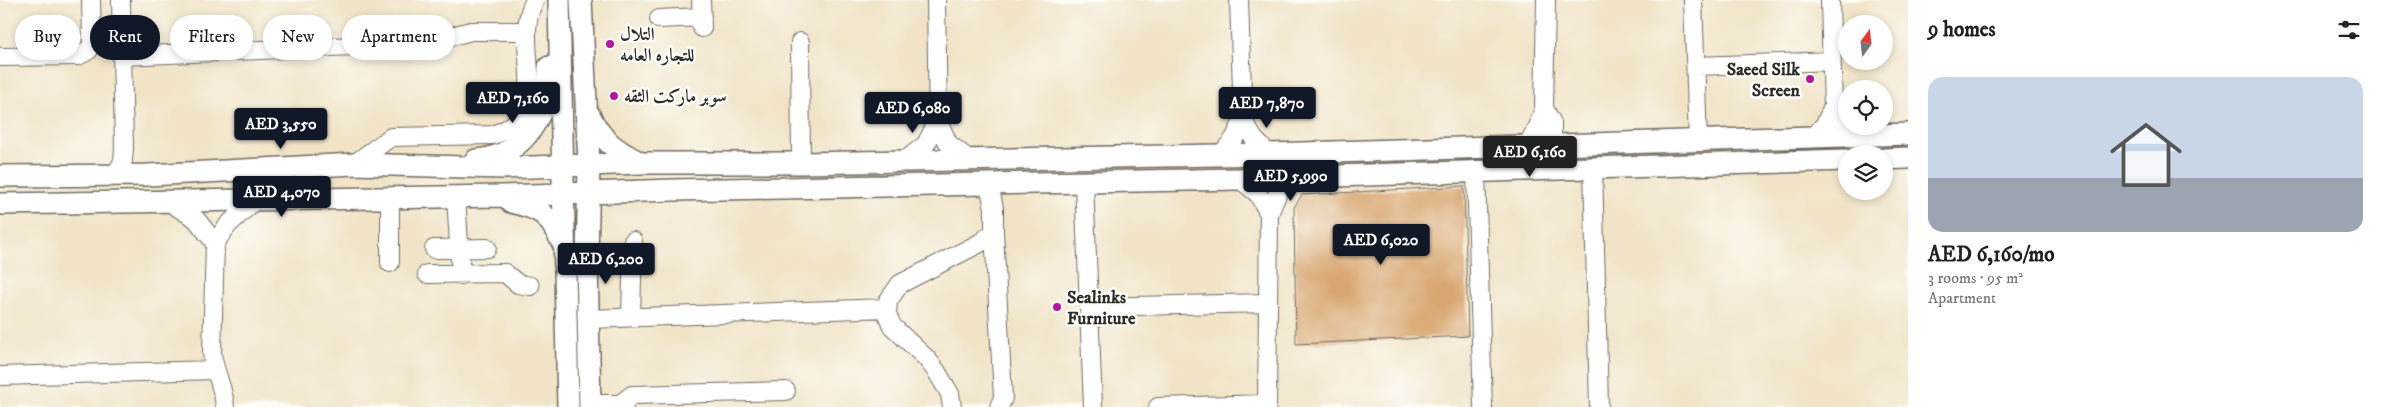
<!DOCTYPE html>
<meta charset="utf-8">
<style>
body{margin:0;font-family:"IM FELL DW Pica",Amiri,serif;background:#f2f2f2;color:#202124;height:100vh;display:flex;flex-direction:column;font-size:19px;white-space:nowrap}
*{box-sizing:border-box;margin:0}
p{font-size:16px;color:#757577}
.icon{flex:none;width:28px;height:28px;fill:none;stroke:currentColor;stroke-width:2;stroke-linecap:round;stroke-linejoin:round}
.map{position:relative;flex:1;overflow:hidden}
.side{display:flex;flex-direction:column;background:#fff;width:475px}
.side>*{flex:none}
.top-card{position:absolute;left:15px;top:15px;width:475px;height:45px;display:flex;gap:10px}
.needle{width:32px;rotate:15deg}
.tools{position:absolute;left:1838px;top:15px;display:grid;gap:10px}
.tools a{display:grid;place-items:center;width:55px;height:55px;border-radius:50%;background:#fff;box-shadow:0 2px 8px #0003;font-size:25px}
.price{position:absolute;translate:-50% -42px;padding:0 11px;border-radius:5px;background:#111827;color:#fff;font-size:16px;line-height:32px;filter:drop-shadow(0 1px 2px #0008)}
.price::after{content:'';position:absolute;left:50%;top:30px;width:15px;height:11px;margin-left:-8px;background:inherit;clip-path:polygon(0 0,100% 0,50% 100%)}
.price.current{background:#222;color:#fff}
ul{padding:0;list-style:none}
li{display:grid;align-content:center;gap:10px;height:265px;padding:0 20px}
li+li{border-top:1px solid #e0e0e0}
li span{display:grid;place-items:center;height:155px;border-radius:15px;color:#555}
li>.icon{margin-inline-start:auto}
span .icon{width:90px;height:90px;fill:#fffc;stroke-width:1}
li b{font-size:21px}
h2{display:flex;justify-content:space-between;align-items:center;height:60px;padding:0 20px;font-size:21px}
.chip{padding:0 18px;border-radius:22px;background:#fff;box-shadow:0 2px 8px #0003;font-size:18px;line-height:45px}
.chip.current{background:#111827;color:#fff}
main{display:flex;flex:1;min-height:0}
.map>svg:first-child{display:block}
.building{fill:#d8a66f}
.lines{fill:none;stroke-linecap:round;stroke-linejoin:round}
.minor-casing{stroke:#706b61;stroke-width:20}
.major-casing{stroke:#706b61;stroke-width:24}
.minor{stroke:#fff;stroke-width:18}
.major{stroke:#fff;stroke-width:21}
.poi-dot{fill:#b5179e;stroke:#fdfcf7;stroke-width:2}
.labels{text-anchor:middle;stroke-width:5;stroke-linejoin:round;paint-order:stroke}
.poi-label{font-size:18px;font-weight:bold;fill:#2b2b2b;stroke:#fdfcf7;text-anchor:start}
</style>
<main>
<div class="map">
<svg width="1908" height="407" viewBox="0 0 1908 407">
<rect width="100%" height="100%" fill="#fdfcf7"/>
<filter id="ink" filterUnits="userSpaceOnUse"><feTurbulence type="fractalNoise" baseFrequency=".02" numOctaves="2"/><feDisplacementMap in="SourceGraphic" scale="10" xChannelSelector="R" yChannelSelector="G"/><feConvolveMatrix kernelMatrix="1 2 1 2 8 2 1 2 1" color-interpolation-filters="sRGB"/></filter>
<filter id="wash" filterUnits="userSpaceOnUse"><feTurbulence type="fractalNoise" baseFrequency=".0096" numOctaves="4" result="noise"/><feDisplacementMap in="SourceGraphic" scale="20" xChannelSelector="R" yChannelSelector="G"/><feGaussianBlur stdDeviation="1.12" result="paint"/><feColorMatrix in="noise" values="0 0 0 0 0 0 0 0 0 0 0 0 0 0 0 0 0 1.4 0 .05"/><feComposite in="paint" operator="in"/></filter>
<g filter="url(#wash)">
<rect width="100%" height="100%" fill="#f0e3c6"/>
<g id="blocks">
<path class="building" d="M 1464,186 L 1468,336 L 1296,344 L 1294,207 L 1302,195 Z"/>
</g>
</g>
<g filter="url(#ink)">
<use href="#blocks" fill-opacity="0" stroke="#706b61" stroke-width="1"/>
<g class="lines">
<defs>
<path id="minor" d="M 701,0 L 702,28
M 936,0 L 938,121 L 948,143 L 967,158
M 1693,0 L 1698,142
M 659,19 L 702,17
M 800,42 L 801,163
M 122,56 L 425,43 L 471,31 L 527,31
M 0,57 L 78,56 L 89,50 L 92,43 L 91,0
M 1696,66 L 1832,61
M 1833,107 L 1846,125
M 1544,108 L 1552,123 L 1552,144
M 1243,121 L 1254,139 L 1269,154
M 1813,138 L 1825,124 L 1833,107 L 1830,0
M 1527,145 L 1538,127 L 1544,108 L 1546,0
M 1221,155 L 1234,139 L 1243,121 L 1239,0
M 906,160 L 926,144 L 938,121
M 354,164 L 391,137 L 492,135 C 560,115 509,44 535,0
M 1593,167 L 1599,407
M 1476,171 L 1483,407
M 115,176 L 123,161 L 124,148 L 121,0
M 1240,179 L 1258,194 L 1269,214
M 1084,182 L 1093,407
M 456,197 L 461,275
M 390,198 L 390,263
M 169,202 L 196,219 L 215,243
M 994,232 L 1003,398 L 999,407
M 434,249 L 487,248
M 427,274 L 505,273 L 518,284 L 530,286
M 1090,307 L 1268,303
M 631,317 L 633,241
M 589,319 L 887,308
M 0,376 L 215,370
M 590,404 L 624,404
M 225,407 C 224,388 214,372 212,353 L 215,243 L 228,225 L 254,201
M 624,407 L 624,401 L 632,395 L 786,391
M 952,407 L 950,394 L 937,372 L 927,359 L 892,326 L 887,314 L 888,301 L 900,284 L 980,243 L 994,232 L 994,208 L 989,184
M 1158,407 L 1267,404
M 1267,407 L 1269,214 L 1279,190 L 1292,177"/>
<path id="major" d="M 559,0 L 568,407
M 581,0 L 589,164 L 587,261 L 590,407
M 589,114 C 600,139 615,150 639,162
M 1884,159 L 1908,158
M 476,160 C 526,156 549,112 549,67
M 0,176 L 148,175 L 354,164 L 504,168 L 642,163 L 801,163 L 1269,154 L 1908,134
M 511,202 C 542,209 548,214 562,242
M 0,204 L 502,196 L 673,190 L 1240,179 L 1846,160"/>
</defs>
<use href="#minor" class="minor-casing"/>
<use href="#major" class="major-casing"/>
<use href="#minor" class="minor"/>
<use href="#major" class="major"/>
</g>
</g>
<g class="poi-dot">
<circle cx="610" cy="44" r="5"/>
<circle cx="1810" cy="79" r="5"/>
<circle cx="614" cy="96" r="5"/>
<circle cx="1057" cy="307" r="5"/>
</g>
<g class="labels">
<g class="poi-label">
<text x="620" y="40">التلال<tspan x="620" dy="21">للتجاره العامه</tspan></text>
<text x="1800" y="75" text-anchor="end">Saeed Silk<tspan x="1800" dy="21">Screen</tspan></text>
<text x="624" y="102">سوبر ماركت الثقه</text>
<text x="1067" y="303">Sealinks<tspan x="1067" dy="21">Furniture</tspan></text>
</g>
</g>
</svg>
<div class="tools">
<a><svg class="needle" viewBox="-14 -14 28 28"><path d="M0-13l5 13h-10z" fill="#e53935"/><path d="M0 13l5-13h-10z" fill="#757577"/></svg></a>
<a><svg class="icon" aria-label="locate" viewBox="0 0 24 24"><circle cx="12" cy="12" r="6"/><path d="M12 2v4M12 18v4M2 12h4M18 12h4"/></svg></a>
<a><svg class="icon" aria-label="layers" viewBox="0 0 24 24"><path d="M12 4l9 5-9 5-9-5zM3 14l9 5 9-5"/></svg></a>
</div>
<b class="price" style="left:513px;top:124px">AED 7,160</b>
<b class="price" style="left:1267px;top:129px">AED 7,870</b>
<b class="price" style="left:913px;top:134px">AED 6,080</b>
<b class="price" style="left:281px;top:150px">AED 3,550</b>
<b class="price current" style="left:1530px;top:178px">AED 6,160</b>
<b class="price" style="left:1291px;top:202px">AED 5,990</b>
<b class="price" style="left:282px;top:218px">AED 4,070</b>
<b class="price" style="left:1381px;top:266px">AED 6,020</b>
<b class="price" style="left:606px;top:285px">AED 6,200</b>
<div class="top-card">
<a class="chip">Buy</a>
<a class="chip current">Rent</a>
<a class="chip">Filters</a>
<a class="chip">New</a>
<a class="chip">Apartment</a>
</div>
</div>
<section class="side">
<h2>9 homes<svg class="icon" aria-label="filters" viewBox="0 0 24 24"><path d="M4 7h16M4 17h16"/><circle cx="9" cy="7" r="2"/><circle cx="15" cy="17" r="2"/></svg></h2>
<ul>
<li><span style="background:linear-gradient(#c9d6e8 65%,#9aa5b1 0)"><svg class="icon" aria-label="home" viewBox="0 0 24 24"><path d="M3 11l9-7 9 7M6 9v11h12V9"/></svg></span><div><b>AED 6,160/mo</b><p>3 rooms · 95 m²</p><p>Apartment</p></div></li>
</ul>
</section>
</main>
